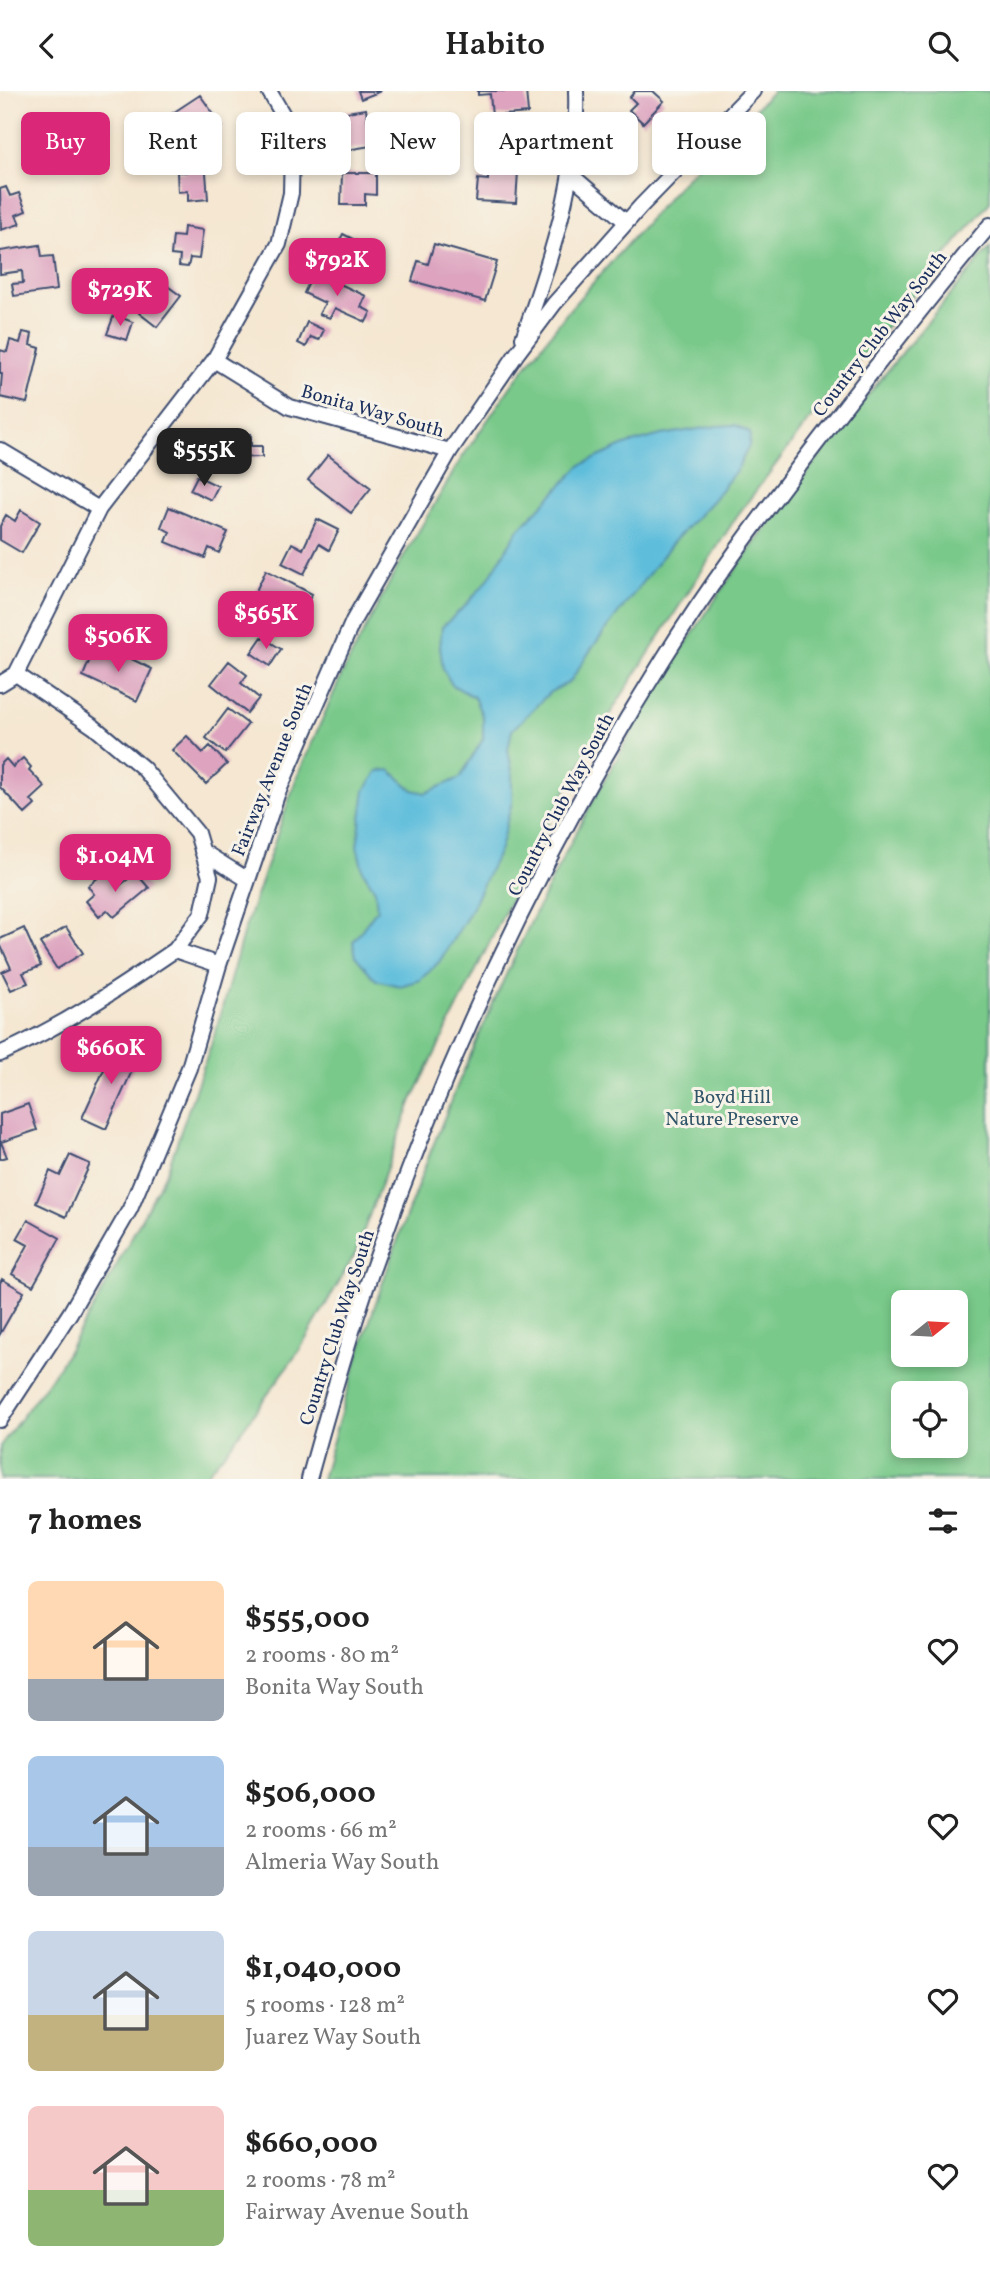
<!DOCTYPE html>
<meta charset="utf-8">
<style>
body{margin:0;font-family:Vollkorn,serif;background:#f6f6f6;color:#222;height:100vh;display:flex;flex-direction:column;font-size:26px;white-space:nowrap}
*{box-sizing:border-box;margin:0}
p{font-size:23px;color:#767676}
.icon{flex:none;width:38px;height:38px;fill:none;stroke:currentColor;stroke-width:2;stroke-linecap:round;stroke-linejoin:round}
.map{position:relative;height:1388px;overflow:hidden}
.side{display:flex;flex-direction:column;background:#fff;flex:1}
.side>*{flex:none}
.banner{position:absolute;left:21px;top:21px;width:948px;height:63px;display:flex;gap:14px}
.needle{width:46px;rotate:72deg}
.buttons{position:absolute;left:891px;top:1199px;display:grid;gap:14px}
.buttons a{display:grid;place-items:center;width:77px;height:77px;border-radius:10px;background:#fff;box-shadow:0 4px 10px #0003;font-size:35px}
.price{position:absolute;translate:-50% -60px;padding:0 16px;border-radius:14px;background:#db2777;color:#fff;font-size:23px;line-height:46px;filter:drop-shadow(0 2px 4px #0008)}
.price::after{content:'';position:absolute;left:50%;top:42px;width:21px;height:16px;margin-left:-10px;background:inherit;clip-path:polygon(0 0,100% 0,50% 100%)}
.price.on{background:#222;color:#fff}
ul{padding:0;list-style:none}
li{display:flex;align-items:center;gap:21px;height:175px;padding:0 28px}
li span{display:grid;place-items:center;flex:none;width:196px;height:140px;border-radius:10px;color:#555}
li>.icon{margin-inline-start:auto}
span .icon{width:84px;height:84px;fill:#fffc;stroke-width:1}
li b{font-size:30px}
h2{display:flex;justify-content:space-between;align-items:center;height:84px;padding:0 28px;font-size:30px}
.tag{padding:0 24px;border-radius:10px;background:#fff;box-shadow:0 4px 10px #0003;font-size:24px;line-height:63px}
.tag.on{background:#db2777;color:#fff}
header{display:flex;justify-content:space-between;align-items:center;height:91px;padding:0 28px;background:#fff;font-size:32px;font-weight:600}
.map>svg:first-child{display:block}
.green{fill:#79c98a;stroke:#4a7c74;stroke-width:2;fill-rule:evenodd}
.water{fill:#5dbddb;stroke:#3c769c;stroke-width:2}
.building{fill:#dda3bf}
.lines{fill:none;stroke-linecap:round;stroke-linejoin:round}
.minor-casing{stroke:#3c4b6f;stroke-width:18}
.minor{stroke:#fff;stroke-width:14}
.labels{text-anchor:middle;stroke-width:6;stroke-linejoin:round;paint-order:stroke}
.street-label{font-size:19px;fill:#1b2f5e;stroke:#f7f3e8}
.park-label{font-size:19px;fill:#325669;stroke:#f7f3e8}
</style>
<header><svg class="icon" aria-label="back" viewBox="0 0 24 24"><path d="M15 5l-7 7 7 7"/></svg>Habito<svg class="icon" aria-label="search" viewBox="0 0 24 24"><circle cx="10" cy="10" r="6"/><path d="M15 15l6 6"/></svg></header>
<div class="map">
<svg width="990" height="1388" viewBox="0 0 990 1388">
<rect width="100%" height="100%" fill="#f7f3e8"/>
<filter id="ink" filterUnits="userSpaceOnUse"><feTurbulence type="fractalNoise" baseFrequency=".0143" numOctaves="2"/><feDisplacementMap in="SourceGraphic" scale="14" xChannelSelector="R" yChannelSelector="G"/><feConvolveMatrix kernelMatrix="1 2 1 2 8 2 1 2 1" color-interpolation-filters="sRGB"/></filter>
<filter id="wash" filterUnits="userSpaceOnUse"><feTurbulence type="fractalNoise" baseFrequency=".00686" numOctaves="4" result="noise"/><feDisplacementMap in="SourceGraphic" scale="28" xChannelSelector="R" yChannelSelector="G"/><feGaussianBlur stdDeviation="1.57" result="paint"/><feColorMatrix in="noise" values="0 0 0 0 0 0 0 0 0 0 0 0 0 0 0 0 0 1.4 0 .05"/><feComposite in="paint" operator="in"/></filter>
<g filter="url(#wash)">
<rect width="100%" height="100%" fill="#f5e7d1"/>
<path class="green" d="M 773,0 L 990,0 L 990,111 L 809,329 L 737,425 L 597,643 L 550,729 L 412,1009 L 355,1163 L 299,1260 L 231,1354 L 202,1388 L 0,1388 L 0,1355 L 58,1277 L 99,1207 L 167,1080 L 215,942 L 243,843 L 296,688 L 342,583 L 397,477 L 461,368 L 511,295 L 570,218 L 681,92 Z
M 990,156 L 990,1388 L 322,1388 C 407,1079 545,756 727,491 C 808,374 899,265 990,156 ZM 903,1211 L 956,1211 L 956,1264 L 903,1264 ZM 903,1302 L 956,1302 L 956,1354 L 903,1354 Z"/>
<path class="water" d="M 735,334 L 750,342 L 749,355 L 738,377 L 712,410 L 674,450 L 592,557 L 570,591 L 550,601 L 512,639 L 508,658 L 512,680 L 512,711 L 500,758 L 467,826 L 439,871 L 420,889 L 400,895 L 376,889 L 356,866 L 353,851 L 377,818 L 375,799 L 363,780 L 357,755 L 365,699 L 378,680 L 390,679 L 413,699 L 426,702 L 460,687 L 483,648 L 483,627 L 474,606 L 452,594 L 443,578 L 440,556 L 442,536 L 464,516 L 487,490 L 518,439 L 581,374 L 625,354 L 661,344 L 717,335 Z"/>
<g id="blocks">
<path class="building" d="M 358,0 L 381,0 L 361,8 Z
M 478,0 L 526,0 L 528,22 L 492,25 L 490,3 L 478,4 Z
M 635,0 L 653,0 L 664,10 L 643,32 L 629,19 L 636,12 L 630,6 Z
M 200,4 L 222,35 L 187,59 L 176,43 L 167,49 L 156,33 Z
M 366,18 L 371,55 L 340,60 L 334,23 Z
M 496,27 L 524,29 L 523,52 L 495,51 Z
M 205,69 L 208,108 L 188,110 L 188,100 L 178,101 L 177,81 L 186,81 L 185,71 Z
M 488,78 L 518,80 L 516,112 L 476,110 L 478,88 L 488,89 Z
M 342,82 L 376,82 L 376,104 L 365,103 L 365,114 L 341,114 Z
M 6,96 L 10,105 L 19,102 L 26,120 L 16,124 L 20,133 L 1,139 L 0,98 Z
M 184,136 L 203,139 L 199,168 L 190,167 L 188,176 L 179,175 L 180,165 L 171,164 L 173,145 L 183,146 Z
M 343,143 L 359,151 L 347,176 L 330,168 Z
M 434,153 L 497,171 L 485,210 L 412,190 L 418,170 L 428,173 Z
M 40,154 L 42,166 L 53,165 L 57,199 L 14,205 L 12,193 L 23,192 L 22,180 L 0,183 L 0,160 Z
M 314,181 L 366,205 L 361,216 L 371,221 L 366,231 L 335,217 L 330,227 L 319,223 L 325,212 L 304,202 Z
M 147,191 L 157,198 L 162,191 L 181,205 L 157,236 L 139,222 L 145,214 L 136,207 Z
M 114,224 L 133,231 L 127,249 L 107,243 Z
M 307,231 L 324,239 L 319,249 L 311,246 L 306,256 L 298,252 Z
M 23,241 L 32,243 L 30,254 L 40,257 L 27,312 L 0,306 L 2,283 L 0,282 L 0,259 L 7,261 L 10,249 L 20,252 Z
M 251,343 L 251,355 L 262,355 L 262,366 L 216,367 L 216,344 Z
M 328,364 L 371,397 L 351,422 L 308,389 Z
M 197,385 L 218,395 L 211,409 L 190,399 Z
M 169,416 L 228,441 L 219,462 L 209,457 L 205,467 L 166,451 L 170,441 L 161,436 Z
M 21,419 L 40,431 L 22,462 L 0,449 L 0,435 L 6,424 L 15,430 Z
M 317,428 L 339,439 L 329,459 L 319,453 L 304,483 L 282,472 L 292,452 L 303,458 Z
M 266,479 L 312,503 L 294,537 L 258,518 L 263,507 L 255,502 Z
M 262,546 L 281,558 L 270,575 L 251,562 Z
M 109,557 L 152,578 L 137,610 L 83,585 L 92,563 L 103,568 Z
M 229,570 L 247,584 L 241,592 L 259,607 L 247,622 L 211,593 Z
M 228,618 L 248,633 L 225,662 L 206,647 Z
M 187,645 L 203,662 L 210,655 L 227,673 L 206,693 L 172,659 Z
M 23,667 L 31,676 L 29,679 L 45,696 L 31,709 L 35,714 L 25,723 L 0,696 L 0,674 L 6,668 L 13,676 Z
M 105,781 L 118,796 L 136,782 L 149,797 L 114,826 L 107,819 L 99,826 L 86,810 L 94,803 L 88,795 Z
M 66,836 L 83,862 L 57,878 L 40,852 Z
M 24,837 L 41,875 L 23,882 L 28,892 L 11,899 L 2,881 L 11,877 L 0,853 L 0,848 Z
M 116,952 L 140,962 L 106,1038 L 82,1027 Z
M 28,1013 L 37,1039 L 1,1051 L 7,1066 L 0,1068 L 0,1023 Z
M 70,1064 L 90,1073 L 66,1126 L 36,1112 L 50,1080 L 60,1085 Z
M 28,1129 L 60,1147 L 33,1195 L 12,1183 L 28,1154 L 17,1148 Z
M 2,1188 L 24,1201 L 0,1243 L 0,1192 Z"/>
</g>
</g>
<g filter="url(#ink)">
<use href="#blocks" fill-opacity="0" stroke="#3c4b6f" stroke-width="2"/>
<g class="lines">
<defs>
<path id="minor" d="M 570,83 L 626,131
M 523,247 C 551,168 579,84 576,0
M 214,269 L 290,316 L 450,360
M 0,359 L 99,418
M 16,583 L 94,636 L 143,677 L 197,742 L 210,786 L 202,823 L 175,859
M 0,593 L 16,583 L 99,418 L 214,269 L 279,153 L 291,102 L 292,58 L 283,24 L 269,0
M 202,760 L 248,789
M 0,963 C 63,935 118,898 175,859 L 219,874
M 0,1329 L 70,1222 L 130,1118 L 189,977 L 219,874 L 277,704 L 353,530 L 450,360 L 518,261 L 554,213 L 641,115 L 753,0
M 309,1388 C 327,1323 345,1258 367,1194 C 442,975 541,763 664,567 C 708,496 759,428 810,361 C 869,284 928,208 990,134"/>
</defs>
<use href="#minor" class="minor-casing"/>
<use href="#minor" class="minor"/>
</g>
</g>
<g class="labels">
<g class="street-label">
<text transform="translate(879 242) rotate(-52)" y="7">Country Club Way South</text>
<text transform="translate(373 319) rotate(16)" y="7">Bonita Way South</text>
<text transform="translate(271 678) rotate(-68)" y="7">Fairway Avenue South</text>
<text transform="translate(560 713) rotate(-62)" y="7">Country Club Way South</text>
<text transform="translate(336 1236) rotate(-72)" y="7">Country Club Way South</text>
</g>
<g class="park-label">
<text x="732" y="1012">Boyd Hill<tspan x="732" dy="22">Nature Preserve</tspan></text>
</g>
</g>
</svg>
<div class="buttons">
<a><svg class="needle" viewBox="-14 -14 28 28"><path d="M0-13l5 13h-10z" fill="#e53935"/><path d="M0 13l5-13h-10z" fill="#767676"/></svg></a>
<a><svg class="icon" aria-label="locate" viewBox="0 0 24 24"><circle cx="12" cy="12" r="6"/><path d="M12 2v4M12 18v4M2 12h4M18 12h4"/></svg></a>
</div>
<b class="price" style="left:337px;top:207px">$792K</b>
<b class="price" style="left:120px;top:237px">$729K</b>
<b class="price on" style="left:204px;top:397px">$555K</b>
<b class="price" style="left:266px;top:560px">$565K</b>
<b class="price" style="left:118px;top:583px">$506K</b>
<b class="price" style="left:115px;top:803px">$1.04M</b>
<b class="price" style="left:111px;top:995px">$660K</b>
<div class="banner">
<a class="tag on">Buy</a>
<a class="tag">Rent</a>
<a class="tag">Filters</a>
<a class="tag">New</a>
<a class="tag">Apartment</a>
<a class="tag">House</a>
</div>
</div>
<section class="side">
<h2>7 homes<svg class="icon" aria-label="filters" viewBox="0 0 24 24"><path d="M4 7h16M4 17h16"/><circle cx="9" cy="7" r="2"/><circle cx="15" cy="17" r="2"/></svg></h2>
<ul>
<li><span style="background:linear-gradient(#ffd9b3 70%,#9aa5b1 0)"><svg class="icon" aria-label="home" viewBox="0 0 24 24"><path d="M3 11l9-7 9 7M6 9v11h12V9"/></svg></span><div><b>$555,000</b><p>2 rooms · 80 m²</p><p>Bonita Way South</p></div><svg class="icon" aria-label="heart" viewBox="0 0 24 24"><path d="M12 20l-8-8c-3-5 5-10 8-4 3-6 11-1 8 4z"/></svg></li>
<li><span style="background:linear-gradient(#a9c7e8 65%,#9aa5b1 0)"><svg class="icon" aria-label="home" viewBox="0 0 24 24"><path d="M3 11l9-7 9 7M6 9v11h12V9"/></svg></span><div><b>$506,000</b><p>2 rooms · 66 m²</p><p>Almeria Way South</p></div><svg class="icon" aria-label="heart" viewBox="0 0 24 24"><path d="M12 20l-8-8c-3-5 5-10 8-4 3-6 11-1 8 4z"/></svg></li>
<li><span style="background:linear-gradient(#c9d6e8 60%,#c2b280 0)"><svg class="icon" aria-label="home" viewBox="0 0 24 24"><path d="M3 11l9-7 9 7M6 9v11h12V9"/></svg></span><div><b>$1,040,000</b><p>5 rooms · 128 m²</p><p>Juarez Way South</p></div><svg class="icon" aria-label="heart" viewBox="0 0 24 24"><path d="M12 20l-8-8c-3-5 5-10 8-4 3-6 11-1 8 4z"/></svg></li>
<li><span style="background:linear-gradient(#f6c9c9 60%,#8fb573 0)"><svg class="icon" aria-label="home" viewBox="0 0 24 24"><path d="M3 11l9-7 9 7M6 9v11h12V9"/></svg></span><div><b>$660,000</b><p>2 rooms · 78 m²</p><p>Fairway Avenue South</p></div><svg class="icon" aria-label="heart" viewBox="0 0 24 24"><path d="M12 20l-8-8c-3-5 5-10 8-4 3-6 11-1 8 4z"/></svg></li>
</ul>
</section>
